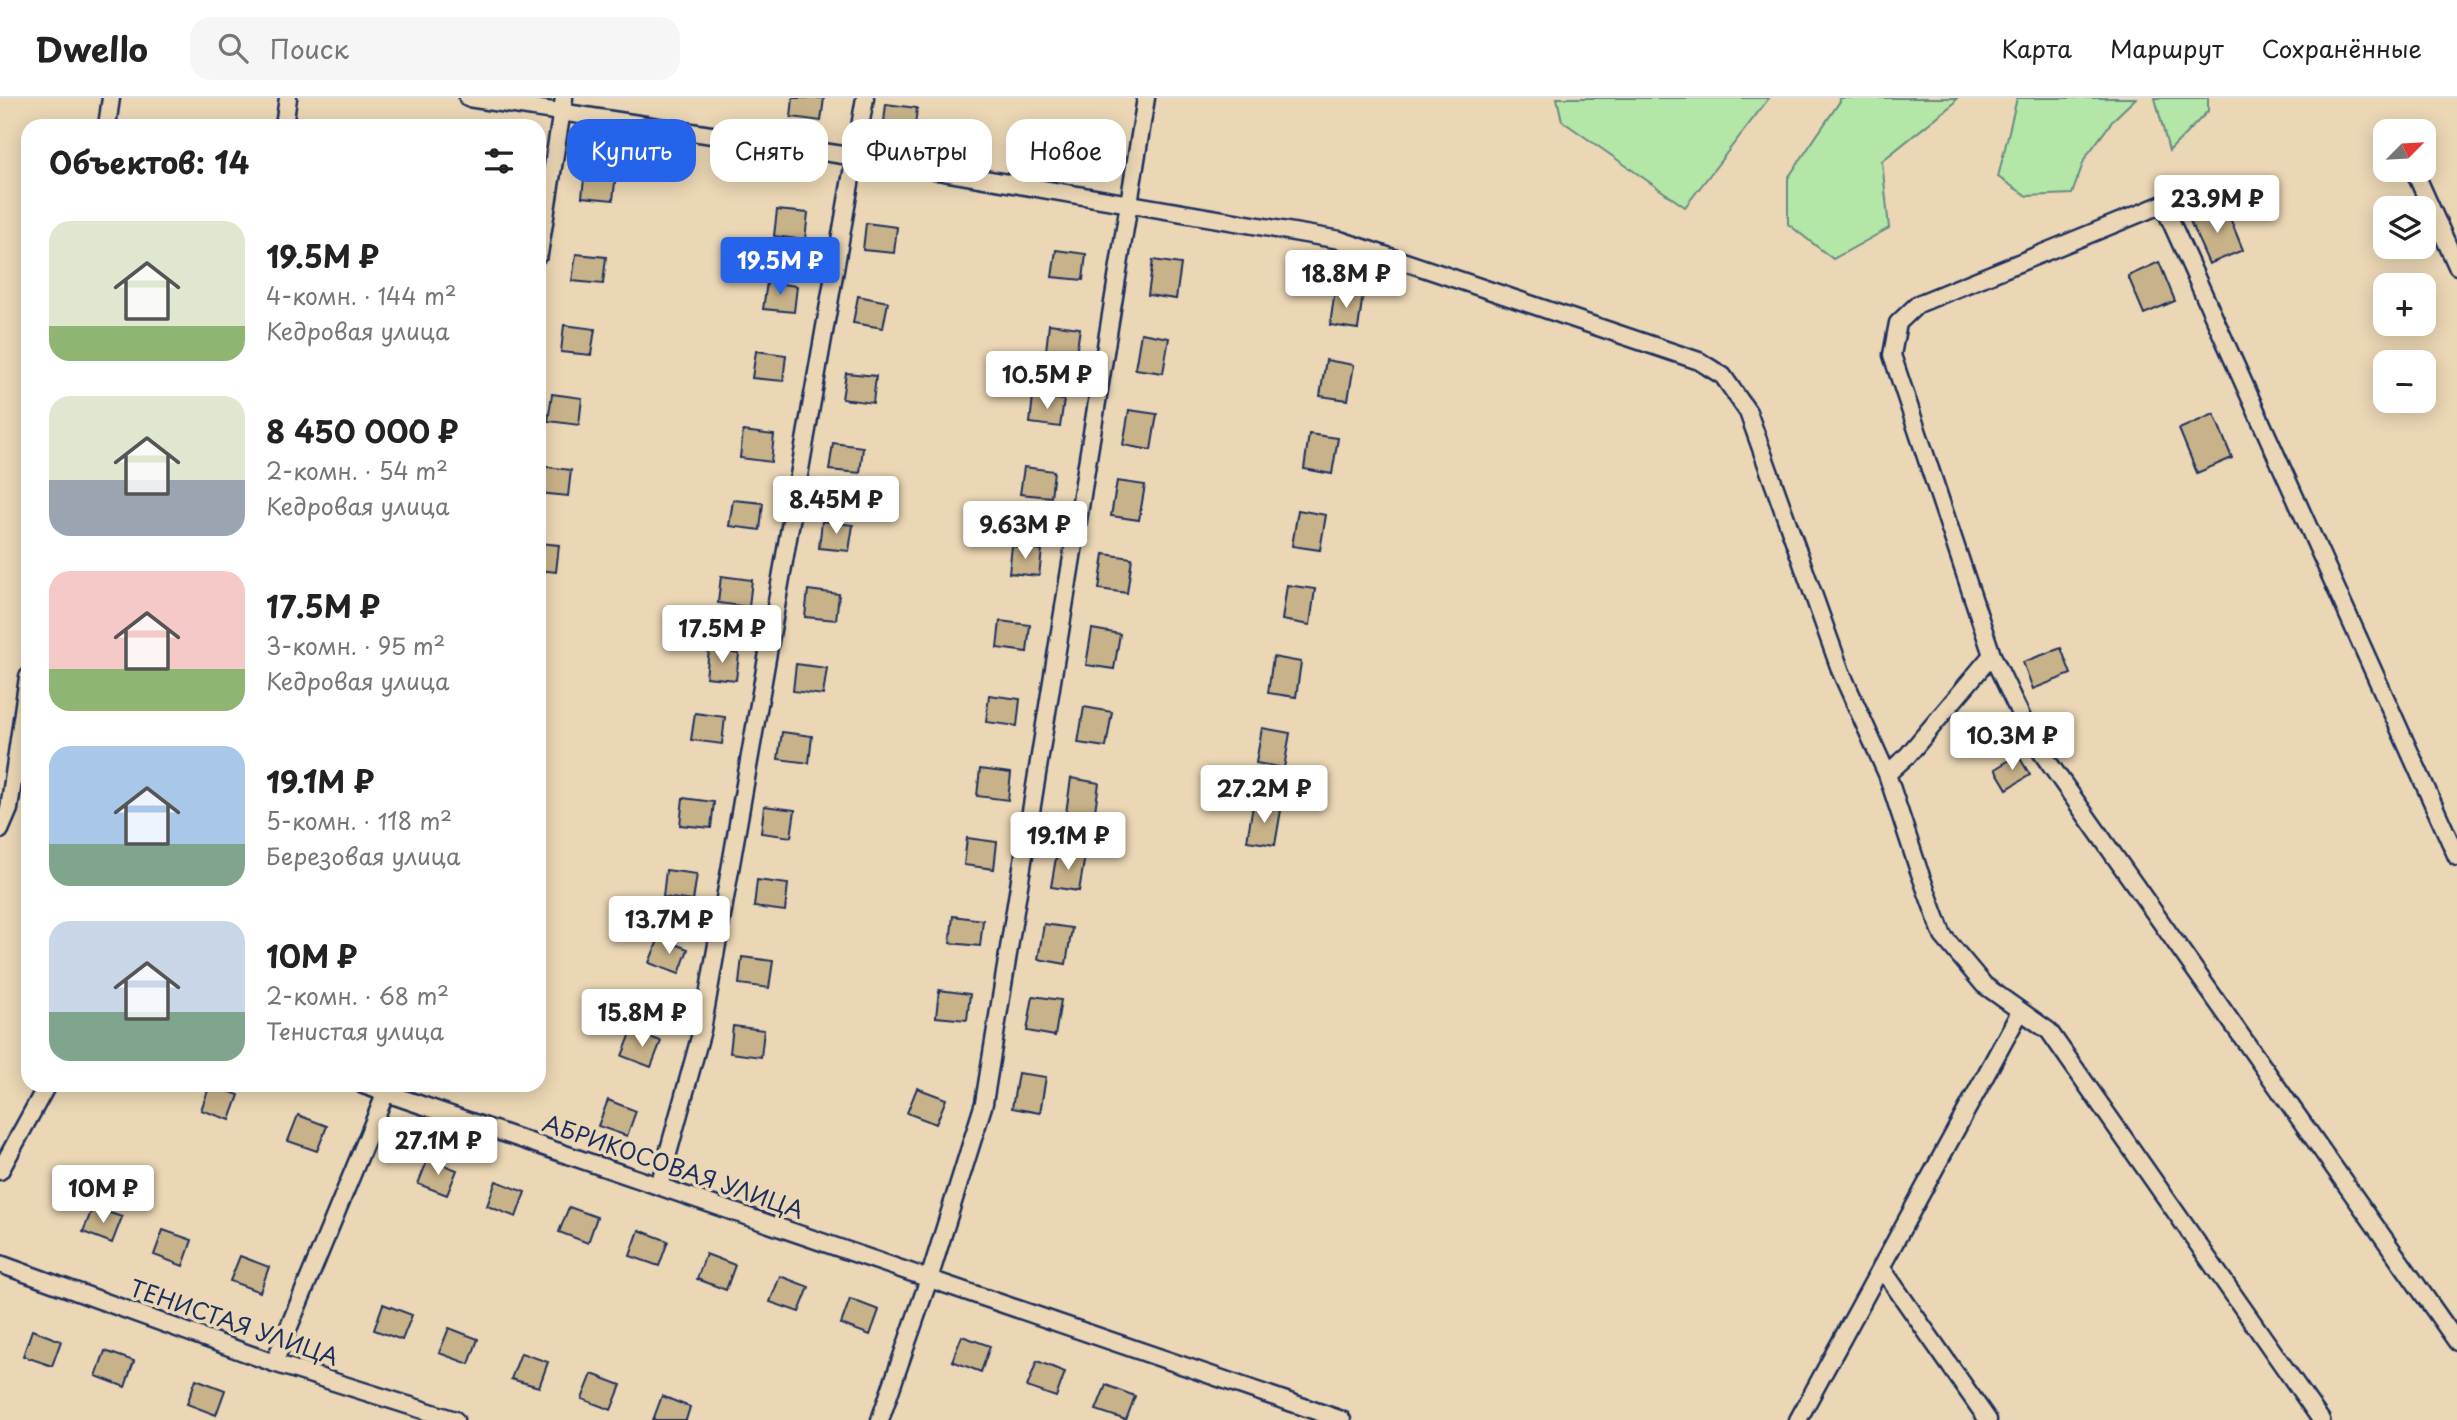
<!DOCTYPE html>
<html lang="ru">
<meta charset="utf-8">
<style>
body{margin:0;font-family:"Playpen Sans",sans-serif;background:#f6f6f6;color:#222;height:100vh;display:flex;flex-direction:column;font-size:26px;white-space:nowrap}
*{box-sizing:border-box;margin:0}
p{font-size:23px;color:#767676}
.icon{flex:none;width:38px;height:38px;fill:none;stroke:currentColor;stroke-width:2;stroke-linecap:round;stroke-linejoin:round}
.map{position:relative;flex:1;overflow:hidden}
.details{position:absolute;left:21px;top:21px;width:525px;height:973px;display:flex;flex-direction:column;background:#fff;border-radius:21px;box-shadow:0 4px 18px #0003}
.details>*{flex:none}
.top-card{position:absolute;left:567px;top:21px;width:665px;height:63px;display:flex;gap:14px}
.needle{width:46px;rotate:66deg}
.fabs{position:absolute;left:2373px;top:21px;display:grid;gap:14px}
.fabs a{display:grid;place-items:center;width:63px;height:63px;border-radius:14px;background:#fff;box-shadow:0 4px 18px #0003;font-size:35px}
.price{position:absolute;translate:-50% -60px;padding:0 16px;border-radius:7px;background:#fff;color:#222;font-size:23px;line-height:46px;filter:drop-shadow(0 2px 4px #0008)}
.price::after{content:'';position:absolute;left:50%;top:42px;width:21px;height:16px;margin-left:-10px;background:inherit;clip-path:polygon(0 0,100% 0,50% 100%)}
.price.current{background:#2563eb;color:#fff}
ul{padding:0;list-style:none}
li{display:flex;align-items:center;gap:21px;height:175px;padding:0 28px}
li span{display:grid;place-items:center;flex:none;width:196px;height:140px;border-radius:21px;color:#555}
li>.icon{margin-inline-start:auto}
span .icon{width:84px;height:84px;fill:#fffc;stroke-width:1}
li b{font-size:30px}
h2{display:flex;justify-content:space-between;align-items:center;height:84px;padding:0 28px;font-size:30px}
.pill{padding:0 24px;border-radius:21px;background:#fff;box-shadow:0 4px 18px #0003;font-size:24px;line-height:63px}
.pill.current{background:#2563eb;color:#fff}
header{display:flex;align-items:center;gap:42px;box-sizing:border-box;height:98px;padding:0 35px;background:#fff;border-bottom:2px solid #e0e0e0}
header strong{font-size:33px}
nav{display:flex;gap:38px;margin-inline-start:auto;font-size:24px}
.search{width:490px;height:63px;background:#f6f6f6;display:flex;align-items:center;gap:18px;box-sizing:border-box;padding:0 24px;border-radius:21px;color:#767676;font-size:26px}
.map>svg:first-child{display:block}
.green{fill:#b3e6a7;stroke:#678a82;stroke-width:2}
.building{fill:#c8b289;stroke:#1b2f5e;stroke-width:2}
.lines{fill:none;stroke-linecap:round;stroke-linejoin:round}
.minor-casing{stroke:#1b2f5e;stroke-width:21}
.minor{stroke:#ebd7b5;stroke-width:16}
.labels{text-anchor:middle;stroke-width:7;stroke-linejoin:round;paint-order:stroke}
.street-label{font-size:23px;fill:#1b2f5e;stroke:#ebd7b5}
</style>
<header>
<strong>Dwello</strong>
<div class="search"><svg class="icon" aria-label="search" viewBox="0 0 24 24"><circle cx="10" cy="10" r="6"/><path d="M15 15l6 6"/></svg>Поиск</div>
<nav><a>Карта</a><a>Маршрут</a><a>Сохранённые</a></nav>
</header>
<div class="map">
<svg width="2457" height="1322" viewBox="0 0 2457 1322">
<rect width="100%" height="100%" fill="#ebd7b5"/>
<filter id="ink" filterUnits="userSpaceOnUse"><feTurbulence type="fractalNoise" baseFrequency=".0143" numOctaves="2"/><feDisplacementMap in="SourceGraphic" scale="14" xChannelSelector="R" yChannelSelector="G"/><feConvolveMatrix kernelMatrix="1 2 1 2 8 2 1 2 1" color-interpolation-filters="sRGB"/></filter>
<g filter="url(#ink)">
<path class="green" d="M 1557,0 L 1769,0 L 1685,109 L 1562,23 Z
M 1839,0 L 1957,0 L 1953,6 L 1882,63 L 1889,130 L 1833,161 L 1788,126 L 1788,80 L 1840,3 Z
M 2017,0 L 2136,0 L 2114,21 L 2085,60 L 2072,96 L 2027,98 L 1998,79 Z
M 2155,0 L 2208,0 L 2208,13 L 2169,53 Z"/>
<path class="building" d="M 793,0 L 824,0 L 821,23 L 791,19 Z
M 886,6 L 917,10 L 914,37 L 883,33 Z
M 1078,31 L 1115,36 L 1112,63 L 1074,57 Z
M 585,72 L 616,75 L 613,102 L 582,99 Z
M 2225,108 L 2243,152 L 2209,166 L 2190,123 Z
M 777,112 L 808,115 L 805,142 L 774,138 Z
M 866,125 L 897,129 L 894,155 L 863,152 Z
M 1056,152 L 1086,156 L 1083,182 L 1052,179 Z
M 576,156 L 606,159 L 603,186 L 572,183 Z
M 1153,162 L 1181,166 L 1176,201 L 1148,197 Z
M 2159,164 L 2175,203 L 2144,216 L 2128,178 Z
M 767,184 L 797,188 L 794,214 L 763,211 Z
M 1335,192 L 1363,196 L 1358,231 L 1330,227 Z
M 858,198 L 888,204 L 883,230 L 853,225 Z
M 1049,226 L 1080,230 L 1076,257 L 1046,253 Z
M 564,227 L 595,231 L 591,257 L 561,254 Z
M 1141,235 L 1169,240 L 1163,275 L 1135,271 Z
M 756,253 L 786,257 L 783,283 L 752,280 Z
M 1326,262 L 1354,267 L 1348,302 L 1320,298 Z
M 846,275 L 876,278 L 873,305 L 842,301 Z
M 552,296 L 582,300 L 579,327 L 548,323 Z
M 1033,298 L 1064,302 L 1060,329 L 1030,325 Z
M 1129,312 L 1157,316 L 1151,352 L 1123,347 Z
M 2214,316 L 2232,360 L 2197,375 L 2179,331 Z
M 743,333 L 774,337 L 771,364 L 740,360 Z
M 1309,336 L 1338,340 L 1332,376 L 1304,371 Z
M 833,345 L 863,349 L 860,375 L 829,372 Z
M 540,368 L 571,372 L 568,398 L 539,395 Z
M 1024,369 L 1054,373 L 1051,399 L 1020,396 Z
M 1117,383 L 1145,387 L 1139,422 L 1111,418 Z
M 733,402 L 763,405 L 760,432 L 729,428 Z
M 1298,412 L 1326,417 L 1320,452 L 1292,448 Z
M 822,423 L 853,427 L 849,453 L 819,450 Z
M 539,445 L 559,447 L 556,474 L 539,472 Z
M 1012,448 L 1042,452 L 1039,478 L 1009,475 Z
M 1104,456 L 1132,460 L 1127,495 L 1099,491 Z
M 721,478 L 752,482 L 749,509 L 718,505 Z
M 1287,487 L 1315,491 L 1310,527 L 1282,522 Z
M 808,492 L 839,496 L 836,522 L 805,519 Z
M 1000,523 L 1030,527 L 1027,554 L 997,550 Z
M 1092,531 L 1120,536 L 1114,571 L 1086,567 Z
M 2061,550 L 2071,576 L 2033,591 L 2023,564 Z
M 709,552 L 739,556 L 736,582 L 706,579 Z
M 1273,559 L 1301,564 L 1296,599 L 1268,595 Z
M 796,566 L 827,570 L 823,597 L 793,593 Z
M 989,597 L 1020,601 L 1017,628 L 986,624 Z
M 1084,609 L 1112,614 L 1106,649 L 1078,645 Z
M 695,615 L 725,619 L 722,646 L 691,642 Z
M 1262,630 L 1290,635 L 1284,670 L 1256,665 Z
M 782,634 L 812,638 L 809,665 L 778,661 Z
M 2018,657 L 2030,677 L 2007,691 L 1995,671 Z
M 980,671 L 1011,675 L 1008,702 L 977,698 Z
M 1071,680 L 1099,685 L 1094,720 L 1066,715 Z
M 683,700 L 714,704 L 711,730 L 680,727 Z
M 1253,707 L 1281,712 L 1275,747 L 1247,743 Z
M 764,708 L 795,712 L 791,739 L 761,735 Z
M 967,740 L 997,744 L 994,771 L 964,767 Z
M 1057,754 L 1085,758 L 1079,793 L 1051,789 Z
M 666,772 L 697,776 L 693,803 L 663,799 Z
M 757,782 L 788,786 L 785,813 L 754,809 Z
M 953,818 L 983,822 L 980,848 L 950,845 Z
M 1044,826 L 1072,830 L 1066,866 L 1038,861 Z
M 659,840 L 688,851 L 679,876 L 649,865 Z
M 742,859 L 773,863 L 769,890 L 739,886 Z
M 939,892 L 970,896 L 967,922 L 936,919 Z
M 1033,898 L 1061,902 L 1055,938 L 1027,933 Z
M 733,928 L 764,932 L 761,959 L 730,955 Z
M 632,933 L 661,943 L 651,969 L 622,958 Z
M 1018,975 L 1046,979 L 1040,1015 L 1012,1010 Z
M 210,987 L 239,997 L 230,1022 L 201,1012 Z
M 917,990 L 946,1001 L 936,1026 L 907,1015 Z
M 608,1002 L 636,1013 L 627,1038 L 598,1028 Z
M 298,1017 L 327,1028 L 317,1053 L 288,1043 Z
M 428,1061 L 457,1072 L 447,1097 L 418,1086 Z
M 496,1083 L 525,1094 L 516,1119 L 487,1108 Z
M 93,1109 L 122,1119 L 112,1145 L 83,1134 Z
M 569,1109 L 597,1119 L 588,1145 L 559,1134 Z
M 163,1132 L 192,1142 L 183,1168 L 154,1157 Z
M 639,1132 L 668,1143 L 659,1168 L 630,1158 Z
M 706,1156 L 735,1167 L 726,1192 L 697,1181 Z
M 240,1158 L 269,1169 L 260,1194 L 230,1183 Z
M 780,1178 L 809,1189 L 799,1214 L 770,1204 Z
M 850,1201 L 879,1212 L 870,1237 L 841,1226 Z
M 383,1206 L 412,1217 L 402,1242 L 374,1232 Z
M 449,1230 L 478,1241 L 469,1266 L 439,1255 Z
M 32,1232 L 61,1243 L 52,1268 L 23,1258 Z
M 962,1238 L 990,1248 L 981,1274 L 952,1263 Z
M 105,1253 L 134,1263 L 125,1289 L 96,1278 Z
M 521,1255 L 548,1264 L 539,1289 L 511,1281 Z
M 1037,1263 L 1065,1274 L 1056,1299 L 1027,1289 Z
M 592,1276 L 621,1287 L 611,1312 L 582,1301 Z
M 196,1281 L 225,1292 L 216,1317 L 187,1306 Z
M 1106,1287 L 1135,1298 L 1126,1322 L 1096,1312 Z
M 662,1298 L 690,1309 L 686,1322 L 653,1322 Z"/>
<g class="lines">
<defs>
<path id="minor" d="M 468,0 L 856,59 L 1340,142 L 1699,263 L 1723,278 L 1748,314 L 1841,574 L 1887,676 L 1918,770 L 1943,838 L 1984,887 L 2049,933 L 2321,1322
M 107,28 L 111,0
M 284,28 L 288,0
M 2414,72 L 2457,168
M 539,156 L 564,0
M 1887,676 L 1908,657 L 1992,557
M 0,732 L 9,711 L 28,579
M 2457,759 L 2163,106 L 1918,206 L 1898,225 L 1892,257 L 1992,557 L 2032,641 L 2457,1244
M 363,987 L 1342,1322
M 0,1073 L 47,987
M 659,1088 L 702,932 L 865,0
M 0,1166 L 274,1265 L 455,1322
M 1881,1169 L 1988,1322
M 274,1265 L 389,987
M 880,1322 L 929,1181 L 984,1005 L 1146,0
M 1798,1322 L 2020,914"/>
</defs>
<use href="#minor" class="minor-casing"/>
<use href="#minor" class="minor"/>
</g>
</g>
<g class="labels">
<g class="street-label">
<text transform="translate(673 1069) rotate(19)" y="8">АБРИКОСОВАЯ УЛИЦА</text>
<text transform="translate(234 1225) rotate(19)" y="8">ТЕНИСТАЯ УЛИЦА</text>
</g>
</g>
</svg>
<div class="fabs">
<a><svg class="needle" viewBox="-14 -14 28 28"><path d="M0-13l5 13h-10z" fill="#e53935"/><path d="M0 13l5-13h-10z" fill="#767676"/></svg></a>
<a><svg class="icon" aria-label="layers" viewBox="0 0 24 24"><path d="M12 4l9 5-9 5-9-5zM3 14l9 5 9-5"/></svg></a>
<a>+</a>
<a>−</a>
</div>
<b class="price" style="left:2217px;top:137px">23.9M ₽</b>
<b class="price current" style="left:780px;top:199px">19.5M ₽</b>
<b class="price" style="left:1346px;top:212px">18.8M ₽</b>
<b class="price" style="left:1047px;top:313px">10.5M ₽</b>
<b class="price" style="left:836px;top:438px">8.45M ₽</b>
<b class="price" style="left:1025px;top:463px">9.63M ₽</b>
<b class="price" style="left:722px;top:567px">17.5M ₽</b>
<b class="price" style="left:2012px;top:674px">10.3M ₽</b>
<b class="price" style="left:1264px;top:727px">27.2M ₽</b>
<b class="price" style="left:1068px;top:774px">19.1M ₽</b>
<b class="price" style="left:669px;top:858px">13.7M ₽</b>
<b class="price" style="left:642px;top:951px">15.8M ₽</b>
<b class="price" style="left:438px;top:1079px">27.1M ₽</b>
<b class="price" style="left:103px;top:1127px">10M ₽</b>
<div class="top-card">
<a class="pill current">Купить</a>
<a class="pill">Снять</a>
<a class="pill">Фильтры</a>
<a class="pill">Новое</a>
</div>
<section class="details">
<h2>Объектов: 14<svg class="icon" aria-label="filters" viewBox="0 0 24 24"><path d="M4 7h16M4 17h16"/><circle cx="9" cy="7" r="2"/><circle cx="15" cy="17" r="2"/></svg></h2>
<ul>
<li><span style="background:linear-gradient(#dfe7d0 75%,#8fb573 0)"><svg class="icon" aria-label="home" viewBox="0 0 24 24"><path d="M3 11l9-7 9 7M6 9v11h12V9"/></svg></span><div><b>19.5M ₽</b><p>4-комн. · 144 m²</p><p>Кедровая улица</p></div></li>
<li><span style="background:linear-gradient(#dfe7d0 60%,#9aa5b1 0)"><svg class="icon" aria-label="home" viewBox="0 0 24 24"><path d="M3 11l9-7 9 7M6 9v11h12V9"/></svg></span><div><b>8 450 000 ₽</b><p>2-комн. · 54 m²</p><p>Кедровая улица</p></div></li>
<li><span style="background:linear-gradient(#f6c9c9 70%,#8fb573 0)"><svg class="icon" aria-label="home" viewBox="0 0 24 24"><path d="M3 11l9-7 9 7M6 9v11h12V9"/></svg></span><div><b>17.5M ₽</b><p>3-комн. · 95 m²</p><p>Кедровая улица</p></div></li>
<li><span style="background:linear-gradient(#a9c7e8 70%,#7fa58c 0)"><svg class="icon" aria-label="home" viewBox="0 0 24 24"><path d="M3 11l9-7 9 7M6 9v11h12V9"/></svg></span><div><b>19.1M ₽</b><p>5-комн. · 118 m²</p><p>Березовая улица</p></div></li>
<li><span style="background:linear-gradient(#c9d6e8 65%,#7fa58c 0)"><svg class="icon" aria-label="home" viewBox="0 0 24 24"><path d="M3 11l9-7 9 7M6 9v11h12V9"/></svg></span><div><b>10M ₽</b><p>2-комн. · 68 m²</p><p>Тенистая улица</p></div></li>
</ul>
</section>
</div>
